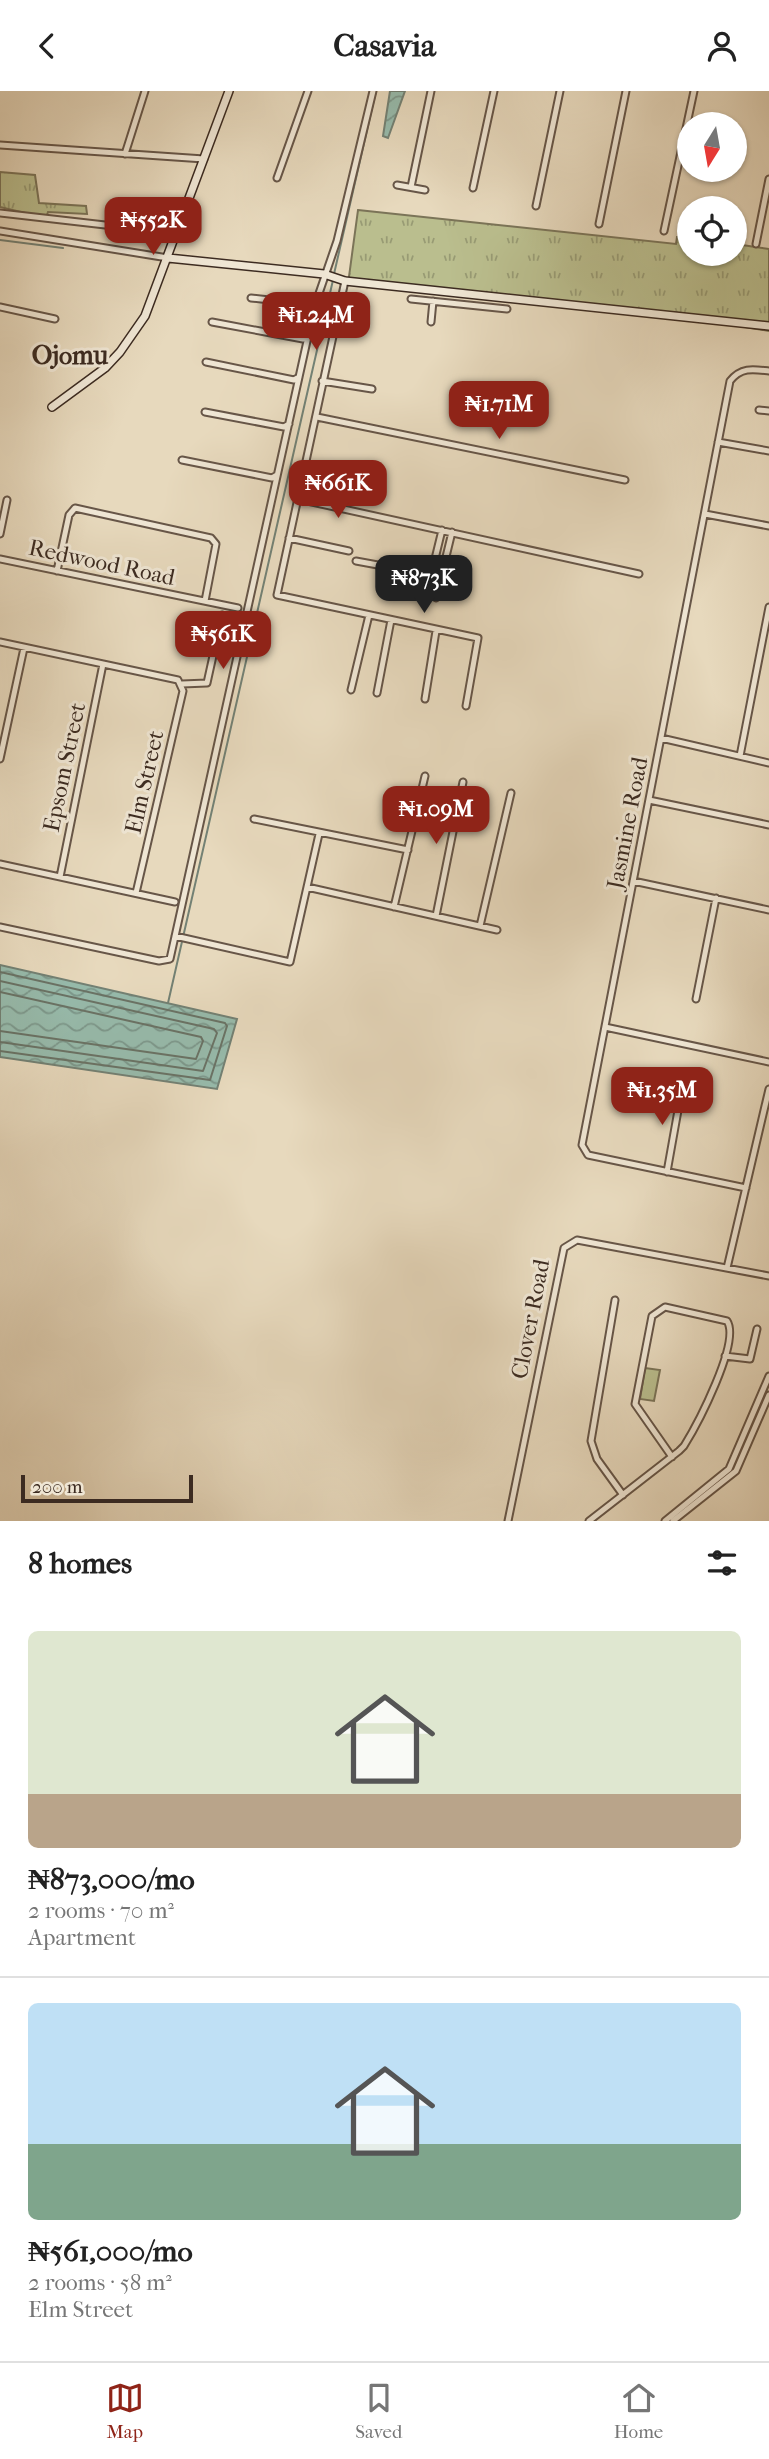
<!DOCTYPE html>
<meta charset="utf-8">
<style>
body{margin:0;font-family:"IM FELL French Canon",serif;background:#f2f2f2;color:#222;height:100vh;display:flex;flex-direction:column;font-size:26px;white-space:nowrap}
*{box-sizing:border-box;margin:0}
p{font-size:23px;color:#767676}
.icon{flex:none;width:38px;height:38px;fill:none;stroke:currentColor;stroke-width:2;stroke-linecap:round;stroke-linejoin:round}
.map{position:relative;height:1430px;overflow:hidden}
.panel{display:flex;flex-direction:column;background:#fff;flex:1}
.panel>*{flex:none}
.needle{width:46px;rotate:191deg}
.buttons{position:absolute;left:677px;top:21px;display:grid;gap:14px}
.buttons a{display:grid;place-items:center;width:70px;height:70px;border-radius:50%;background:#fff;box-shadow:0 2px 5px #0004;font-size:35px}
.scale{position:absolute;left:21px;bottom:18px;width:172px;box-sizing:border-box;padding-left:7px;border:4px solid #3c2b21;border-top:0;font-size:19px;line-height:24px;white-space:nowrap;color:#3c2b21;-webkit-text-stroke:5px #efe6d4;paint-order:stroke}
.price{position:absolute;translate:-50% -60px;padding:0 16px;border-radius:14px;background:#8f2418;color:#fff;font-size:23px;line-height:46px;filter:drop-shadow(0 2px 4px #0008)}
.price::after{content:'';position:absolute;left:50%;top:42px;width:21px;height:16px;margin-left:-10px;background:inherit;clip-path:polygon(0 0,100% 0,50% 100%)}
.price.current{background:#222;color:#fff}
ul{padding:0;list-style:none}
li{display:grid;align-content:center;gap:14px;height:371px;padding:0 28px}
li+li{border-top:2px solid #e0e0e0}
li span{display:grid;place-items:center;height:217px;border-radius:10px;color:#555}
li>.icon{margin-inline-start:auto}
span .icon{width:126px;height:126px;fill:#fffc;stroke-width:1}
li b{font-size:30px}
h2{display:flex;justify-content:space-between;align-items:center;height:84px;padding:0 28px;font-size:30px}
header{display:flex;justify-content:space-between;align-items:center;height:91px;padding:0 28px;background:#fff;font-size:32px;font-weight:700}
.dock{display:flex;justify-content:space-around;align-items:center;height:98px;border-top:2px solid #e0e0e0;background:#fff;font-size:19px;color:#767676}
.dock a{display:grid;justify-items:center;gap:4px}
.dock .current{color:#8f2418}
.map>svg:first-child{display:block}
.grass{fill:url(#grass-tufts);stroke:#7b7458;stroke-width:2}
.pitch{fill:#babe8e;stroke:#7b7458;stroke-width:2}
.water{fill:url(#water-waves);stroke:#738174;stroke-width:2}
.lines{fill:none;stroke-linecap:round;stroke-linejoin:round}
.shore{stroke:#6a7366;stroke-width:2}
.stream{stroke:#738174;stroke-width:2}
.street-casing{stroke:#675648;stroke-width:9}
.secondary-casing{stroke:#3c2b21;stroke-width:10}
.street{stroke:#efe6d4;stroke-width:5}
.secondary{stroke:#efe6d4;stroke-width:7}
.labels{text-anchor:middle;stroke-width:6;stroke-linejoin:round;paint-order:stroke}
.street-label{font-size:23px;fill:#3c2b21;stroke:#efe6d4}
.quarter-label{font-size:26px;font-weight:bold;fill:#3c2b21;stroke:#efe6d4}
</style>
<header><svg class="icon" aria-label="back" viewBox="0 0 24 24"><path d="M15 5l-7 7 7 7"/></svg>Casavia<svg class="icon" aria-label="person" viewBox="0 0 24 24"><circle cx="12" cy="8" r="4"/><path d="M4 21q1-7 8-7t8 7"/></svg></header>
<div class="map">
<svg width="769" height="1430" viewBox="0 0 769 1430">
<defs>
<pattern id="grass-tufts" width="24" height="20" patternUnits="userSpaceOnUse" patternTransform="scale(1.75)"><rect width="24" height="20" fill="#babe8e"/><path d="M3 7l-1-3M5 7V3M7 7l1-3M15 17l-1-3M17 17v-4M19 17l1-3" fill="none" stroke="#989b74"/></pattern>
<pattern id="water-waves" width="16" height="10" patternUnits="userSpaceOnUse" patternTransform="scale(1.75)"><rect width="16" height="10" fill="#97bbac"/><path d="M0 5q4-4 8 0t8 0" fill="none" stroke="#7c988c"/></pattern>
</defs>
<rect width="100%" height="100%" fill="#e7d9bd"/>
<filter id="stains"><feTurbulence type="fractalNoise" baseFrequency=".00286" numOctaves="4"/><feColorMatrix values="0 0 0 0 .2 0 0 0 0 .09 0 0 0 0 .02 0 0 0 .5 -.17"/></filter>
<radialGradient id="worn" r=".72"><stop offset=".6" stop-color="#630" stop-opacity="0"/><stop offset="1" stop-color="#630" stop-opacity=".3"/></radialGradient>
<path class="grass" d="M 0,81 L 35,84 L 39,112 L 86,115 L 87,123 L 48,121 L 46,127 L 0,116 Z
M 358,119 L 676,153 L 677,146 L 689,147 L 690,163 L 735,163 L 735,153 L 769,158 L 769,240 L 693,227 L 348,193 Z"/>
<path class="pitch" d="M 645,1277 L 660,1279 L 654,1310 L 640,1308 Z"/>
<path class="water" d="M 390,0 L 405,0 L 388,47 L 383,45 Z
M 0,874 L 237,928 L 217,998 L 0,966 Z"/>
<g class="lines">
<path class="shore" d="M 0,881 L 225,932 L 227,935 L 210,989 L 0,960
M 0,890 L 214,938 L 217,942 L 203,980 L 0,951
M 0,901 L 201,946 L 203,950 L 196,968 L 0,940"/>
<path class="stream" d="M 0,149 L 63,157
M 334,183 L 376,0
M 168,912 L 333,189"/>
<defs>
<path id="street" d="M 0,54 L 204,68
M 125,63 L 145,0
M 277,87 L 308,0
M 397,94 L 425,99
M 411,96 L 431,0
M 473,97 L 494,0
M 536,115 L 560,0
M 0,122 L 175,142
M 599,133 L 626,0
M 0,140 L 168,167
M 664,140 L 694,0
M 756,153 L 769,88
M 345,190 L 277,504 L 478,547 L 466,615
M 251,207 L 315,214
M 411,208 L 507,218
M 0,216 L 55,228
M 212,231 L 303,248 L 308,245
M 431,231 L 433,210
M 206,271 L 294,289 L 299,286
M 322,290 L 372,298
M 759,319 L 769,320
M 205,321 L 284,336 L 289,333
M 317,326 L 625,389
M 718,351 L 769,360
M 182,369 L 272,387 L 277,384
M 298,408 L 639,483
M 705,423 L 769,435
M 0,443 L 7,409
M 289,447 L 349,460
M 0,468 L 238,517
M 356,470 L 427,483 L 432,480 L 442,439
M 57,480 L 69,424 L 75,417 L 211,447 L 216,453 L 205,510
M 436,507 L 452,441
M 0,551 L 178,589 L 183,600 L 136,802
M 182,593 L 207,592 L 222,524
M 351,599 L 369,524
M 377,602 L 391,529
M 425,608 L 436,540
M 661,647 L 769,672
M 740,665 L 769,516
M 0,668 L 24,557
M 649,709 L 769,734
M 254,728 L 408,759
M 0,773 L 175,811
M 60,786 L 103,573
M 633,790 L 769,819
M 307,796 L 497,839
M 394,816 L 425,685
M 436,825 L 463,691
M 480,835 L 511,702
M 0,836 L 159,870 L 170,868 L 315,214 L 337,150 L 373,0
M 175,845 L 290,871 L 319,743
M 696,908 L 716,807
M 605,936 L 769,971
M 667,1081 L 682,997
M 746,1097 L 588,1064 L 582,1054 L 730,290 C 741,276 753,278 769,280
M 727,1177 L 769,998
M 615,1209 L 591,1350 L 597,1368 L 623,1404
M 725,1265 L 750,1268 L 757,1238
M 508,1430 L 564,1157 L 577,1149 L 769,1185
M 589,1430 L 679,1360 L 684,1355 C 697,1334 741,1251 727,1230 L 665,1216 L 652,1225 L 635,1313 L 672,1366
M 665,1430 L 729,1378 L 769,1285
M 673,1430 L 736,1380 L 769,1304"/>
<path id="secondary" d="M 168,167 L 324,183 L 345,190 L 769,235
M 52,316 L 105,277 L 120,261 L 145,225 L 229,0"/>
</defs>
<use href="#street" class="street-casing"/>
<use href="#secondary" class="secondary-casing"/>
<use href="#street" class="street"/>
<use href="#secondary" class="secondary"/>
</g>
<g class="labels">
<g class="street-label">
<text transform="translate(102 471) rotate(12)" y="8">Redwood Road</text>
<text transform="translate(64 676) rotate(-78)" y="8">Epsom Street</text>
<text transform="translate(144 691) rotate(-77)" y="8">Elm Street</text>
<text transform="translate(627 732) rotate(-79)" y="8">Jasmine Road</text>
<text transform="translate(530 1228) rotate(-79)" y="8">Clover Road</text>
</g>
<g class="quarter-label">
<text x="70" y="273">Ojomu</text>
</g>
</g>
<rect width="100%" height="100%" filter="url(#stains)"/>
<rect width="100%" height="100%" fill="url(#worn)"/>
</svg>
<div class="buttons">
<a><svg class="needle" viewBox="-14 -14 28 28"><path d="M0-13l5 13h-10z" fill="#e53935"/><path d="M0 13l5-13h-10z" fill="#767676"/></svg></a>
<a><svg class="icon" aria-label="locate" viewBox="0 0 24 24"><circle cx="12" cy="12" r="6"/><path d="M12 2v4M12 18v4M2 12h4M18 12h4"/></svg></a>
</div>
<div class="scale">200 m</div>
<b class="price" style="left:153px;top:166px">₦552K</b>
<b class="price" style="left:316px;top:261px">₦1.24M</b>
<b class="price" style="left:499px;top:350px">₦1.71M</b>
<b class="price" style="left:338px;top:429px">₦661K</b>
<b class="price current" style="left:424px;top:524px">₦873K</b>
<b class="price" style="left:223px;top:580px">₦561K</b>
<b class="price" style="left:436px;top:755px">₦1.09M</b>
<b class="price" style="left:662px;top:1036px">₦1.35M</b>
</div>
<section class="panel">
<h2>8 homes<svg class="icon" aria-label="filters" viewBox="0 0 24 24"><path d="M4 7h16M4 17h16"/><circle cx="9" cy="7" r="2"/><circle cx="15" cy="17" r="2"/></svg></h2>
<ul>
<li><span style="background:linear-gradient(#dfe7d0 75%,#b9a48a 0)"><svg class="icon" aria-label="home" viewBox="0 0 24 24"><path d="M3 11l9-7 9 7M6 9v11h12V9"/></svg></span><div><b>₦873,000/mo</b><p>2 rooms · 70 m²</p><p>Apartment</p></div></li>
<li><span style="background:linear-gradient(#bfe0f5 65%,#7fa58c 0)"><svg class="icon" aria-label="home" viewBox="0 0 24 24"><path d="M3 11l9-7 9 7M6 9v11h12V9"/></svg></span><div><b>₦561,000/mo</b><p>2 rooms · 58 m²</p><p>Elm Street</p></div></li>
</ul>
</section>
<nav class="dock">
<a class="current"><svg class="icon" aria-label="map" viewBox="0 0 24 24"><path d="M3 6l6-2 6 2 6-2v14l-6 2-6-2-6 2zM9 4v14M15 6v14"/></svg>Map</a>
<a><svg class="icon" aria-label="saved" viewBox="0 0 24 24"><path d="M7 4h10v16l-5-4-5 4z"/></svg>Saved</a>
<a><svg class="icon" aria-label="home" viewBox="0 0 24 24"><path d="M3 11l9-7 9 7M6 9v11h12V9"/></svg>Home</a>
</nav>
